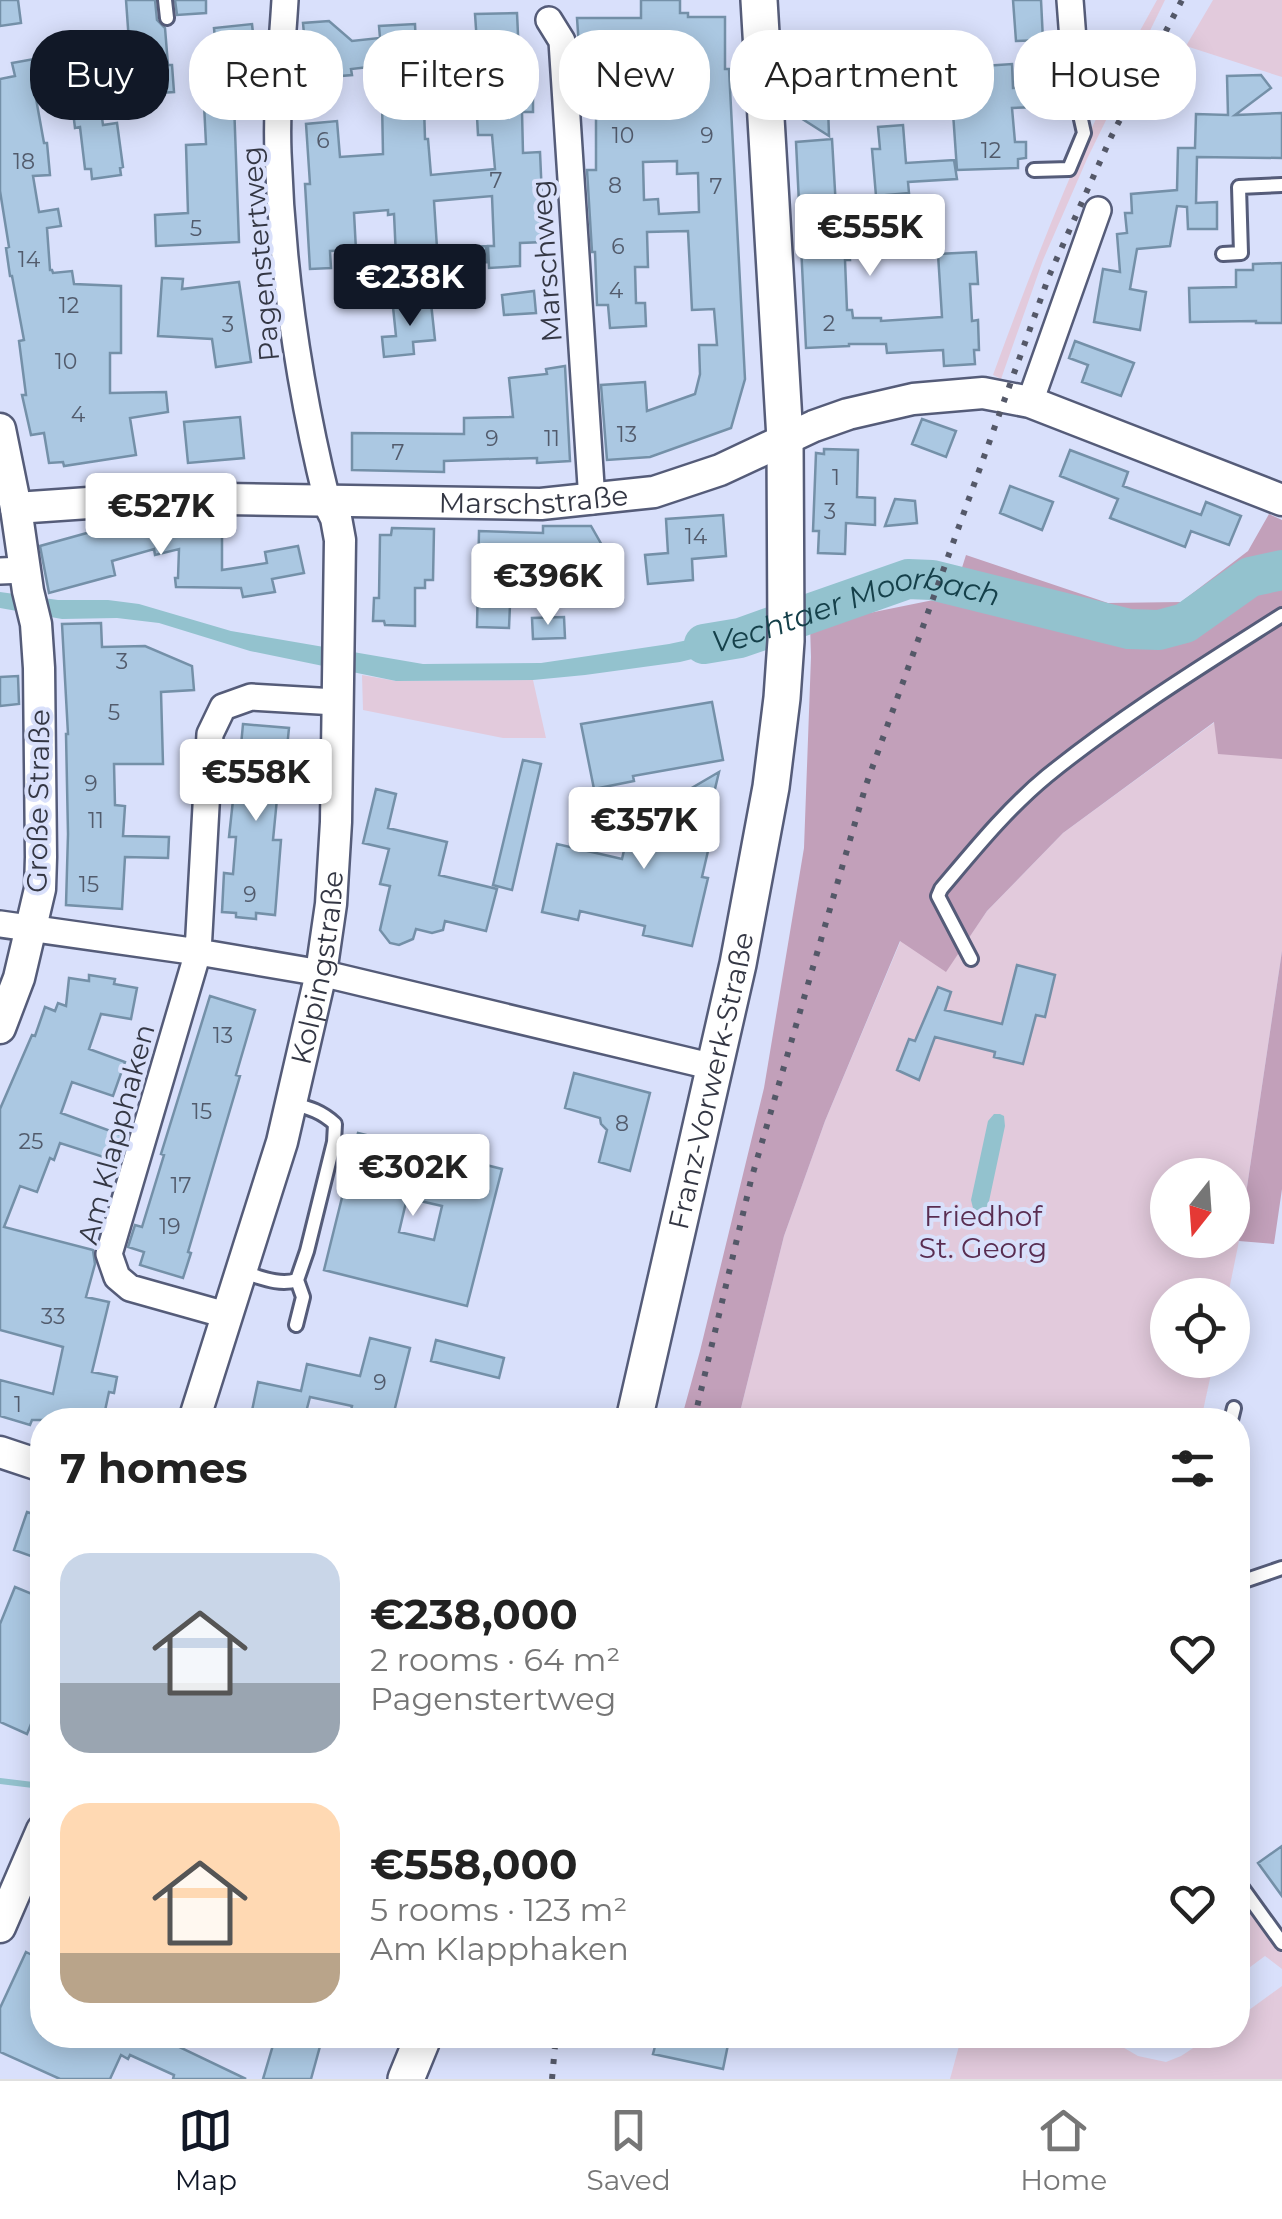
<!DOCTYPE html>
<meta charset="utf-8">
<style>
body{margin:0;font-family:Montserrat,sans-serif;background:#f6f6f6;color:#222;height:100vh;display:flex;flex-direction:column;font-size:38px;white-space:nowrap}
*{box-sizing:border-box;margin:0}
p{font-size:32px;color:#767676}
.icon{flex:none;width:55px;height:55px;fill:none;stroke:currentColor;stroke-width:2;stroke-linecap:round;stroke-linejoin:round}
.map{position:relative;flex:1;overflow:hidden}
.drawer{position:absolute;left:30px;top:1408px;width:1220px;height:640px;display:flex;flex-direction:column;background:#fff;border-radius:40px;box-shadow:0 5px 25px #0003}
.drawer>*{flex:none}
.top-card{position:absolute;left:30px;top:30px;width:1222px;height:90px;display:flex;gap:20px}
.needle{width:65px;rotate:197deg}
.buttons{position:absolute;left:1150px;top:1158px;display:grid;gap:20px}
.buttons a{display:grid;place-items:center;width:100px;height:100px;border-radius:50%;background:#fff;box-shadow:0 5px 25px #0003;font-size:50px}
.price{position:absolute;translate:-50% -85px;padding:0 22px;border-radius:10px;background:#fff;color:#222;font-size:32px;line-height:65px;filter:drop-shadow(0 2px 5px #0008)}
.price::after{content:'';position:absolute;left:50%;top:60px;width:30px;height:22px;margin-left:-15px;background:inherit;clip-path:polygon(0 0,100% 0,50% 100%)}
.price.current{background:#111827;color:#fff}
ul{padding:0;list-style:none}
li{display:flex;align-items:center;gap:30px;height:250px;padding:0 30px}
li span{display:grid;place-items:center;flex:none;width:280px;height:200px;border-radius:30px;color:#555}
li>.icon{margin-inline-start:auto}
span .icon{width:120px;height:120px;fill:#fffc;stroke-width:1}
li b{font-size:42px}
h2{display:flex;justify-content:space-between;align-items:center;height:120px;padding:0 30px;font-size:42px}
.pill{padding:0 35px;border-radius:40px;background:#fff;box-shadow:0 5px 25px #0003;font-size:35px;line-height:90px}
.pill.current{background:#111827;color:#fff}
.tabs{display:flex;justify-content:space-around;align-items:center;height:140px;border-top:2px solid #e0e0e0;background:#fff;font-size:28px;color:#767676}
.tabs a{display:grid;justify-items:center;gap:5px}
.tabs .current{color:#111827}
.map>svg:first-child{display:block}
.green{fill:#e2cadc;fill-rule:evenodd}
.forest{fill:#c2a0ba}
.water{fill:#93c2ce}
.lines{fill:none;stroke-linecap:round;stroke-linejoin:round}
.stream{stroke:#93c2ce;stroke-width:6}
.river{stroke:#93c2ce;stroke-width:40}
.building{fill:#abc8e2;stroke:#7490a8;stroke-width:2.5;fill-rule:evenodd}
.service-casing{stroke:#555c79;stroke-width:18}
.minor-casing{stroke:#555c79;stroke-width:30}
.tertiary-casing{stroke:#555c79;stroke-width:35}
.secondary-casing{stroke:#555c79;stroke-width:40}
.service{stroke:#fff;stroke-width:12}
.minor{stroke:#fff;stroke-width:25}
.tertiary{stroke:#fff;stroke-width:30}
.secondary{stroke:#fff;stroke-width:35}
.rail{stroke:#545868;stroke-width:6;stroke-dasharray:5 10;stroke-linecap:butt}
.labels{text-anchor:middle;stroke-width:8;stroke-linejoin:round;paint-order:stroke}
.number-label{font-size:22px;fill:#525b6c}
.street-label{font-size:28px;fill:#343744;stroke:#d9e0fb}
.park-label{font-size:28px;fill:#592d51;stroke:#d9e0fb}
.water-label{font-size:30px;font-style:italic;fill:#15404a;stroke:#d9e0fb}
</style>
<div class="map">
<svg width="1282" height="2079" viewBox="0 0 1282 2079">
<rect width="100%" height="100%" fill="#d9e0fb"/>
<path class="green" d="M 1157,0 L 1165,0 L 1087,159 L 1043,260 L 1001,379 L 993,375 C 1040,247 1089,119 1157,0 Z
M 1213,0 L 1282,0 L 1282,77 L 1186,46 Z
M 362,675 L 396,681 L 533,680 L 546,738 L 503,738 L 363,710 Z
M 1282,684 L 1282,951 L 1239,1241 L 1228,1295 L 1168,1295 L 1168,1360 L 1214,1360 L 1201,1420 L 738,1420 L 784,1236 L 825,1121 L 901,940 L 946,971 L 987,911 L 1063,833 L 1215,722 ZM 1168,1175 L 1232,1175 L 1232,1240 L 1168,1240 Z
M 1238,1893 L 1282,1953 L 1282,1969 L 1265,1956 L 1238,1976 Z
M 1282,1986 L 1282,2079 L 950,2079 L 962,2035 L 1102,2035 L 1138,2056 L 1166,2062 L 1181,2056 L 1213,2035 L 1238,2035 L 1238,2018 Z"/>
<path class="forest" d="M 1269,514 L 1282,520 L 1282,759 L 1218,754 L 1214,722 L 1063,833 L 987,911 L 946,972 L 900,941 L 825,1121 L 784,1236 L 738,1420 L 681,1420 L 700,1351 L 764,1088 L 804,848 L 811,657 L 810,625 L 953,596 L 966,555 L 1108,603 L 1181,602 L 1248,551 Z
M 1282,951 L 1282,1189 L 1274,1244 L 1239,1241 Z"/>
<path class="water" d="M 0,592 L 58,600 L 108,600 L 139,604 L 231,631 L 423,664 L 541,663 L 669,644 L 758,625 L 757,643 L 680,662 L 585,675 L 533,680 L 396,681 L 250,651 L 159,623 L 117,618 L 62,619 L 0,608 Z
M 994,1114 L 1000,1114 L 1004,1116 L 1005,1126 L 988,1206 L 978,1211 L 973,1208 L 971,1200 L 988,1121 Z"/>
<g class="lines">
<path class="stream" d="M 0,1781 L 33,1785"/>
<path class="river" id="s1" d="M 704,644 L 740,638 L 908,579 L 932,580 L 1129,629 L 1159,630 L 1185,623 L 1250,577 L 1282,570"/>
</g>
<path class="building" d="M 0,0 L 18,0 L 21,23 L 0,26 Z
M 126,0 L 155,0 L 157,20 L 165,28 L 168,65 L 172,65 L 174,92 L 143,94 L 142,77 L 132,78 L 132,76 L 97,82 L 103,125 L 117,123 L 123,167 L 120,168 L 121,175 L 92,179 L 91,169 L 85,169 L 80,127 L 75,128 L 70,87 L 35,93 L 44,143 L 47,143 L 50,175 L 33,176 L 39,212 L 58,209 L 61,226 L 47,228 L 50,270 L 52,270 L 53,273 L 72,271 L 74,284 L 121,286 L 121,353 L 110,353 L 110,393 L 166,392 L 168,412 L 130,418 L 136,455 L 64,466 L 63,462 L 49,463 L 44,433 L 31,435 L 22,395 L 26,395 L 19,341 L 24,340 L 12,276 L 10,276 L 6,248 L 9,247 L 0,191 L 0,79 L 15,76 L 12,63 L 129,42 Z
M 175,0 L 206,0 L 206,13 L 177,15 Z
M 641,0 L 680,0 L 680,13 L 688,13 L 688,17 L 725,17 L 725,69 L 729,69 L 745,379 L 731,428 L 650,457 L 607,460 L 601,385 L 645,382 L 647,411 L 695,394 L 700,374 L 699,345 L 717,345 L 714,309 L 692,310 L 688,231 L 647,232 L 648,267 L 635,267 L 636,303 L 645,303 L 646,326 L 610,328 L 608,305 L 597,305 L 595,252 L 592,252 L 587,170 L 596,170 L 596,118 L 613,118 L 611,71 L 594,72 L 592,47 L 579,47 L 577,18 L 641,18 ZM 652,42 L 687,42 L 690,74 L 653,75 ZM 677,161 L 677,174 L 698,173 L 699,212 L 659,214 L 658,199 L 644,200 L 643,162 Z
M 1013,0 L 1041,0 L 1043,40 L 1016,41 Z
M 517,13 L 520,77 L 533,77 L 533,112 L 522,112 L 523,153 L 540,152 L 544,242 L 520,243 L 520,266 L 489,268 L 488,246 L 494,246 L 492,196 L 434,201 L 437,248 L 486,246 L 487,262 L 442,264 L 443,270 L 414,272 L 413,257 L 396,257 L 394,214 L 388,215 L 388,210 L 354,213 L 356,250 L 330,251 L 331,268 L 310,269 L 305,184 L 310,184 L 306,124 L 337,121 L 340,157 L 383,154 L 382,100 L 390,99 L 387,65 L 351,69 L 352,75 L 329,77 L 330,86 L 305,88 L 304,68 L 307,67 L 303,23 L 329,21 L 352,41 L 380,38 L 379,26 L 415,24 L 416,47 L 477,43 L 475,14 ZM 464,72 L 466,117 L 477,117 L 478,135 L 492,135 L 495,169 L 431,175 L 428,139 L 425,139 L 423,74 Z
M 252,24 L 256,61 L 250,62 L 251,72 L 223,75 L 222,61 L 217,61 L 214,28 Z
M 1012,64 L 1013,88 L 1040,86 L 1041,107 L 1012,108 L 1015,142 L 1026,142 L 1026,158 L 1018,159 L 1018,168 L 957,170 L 951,84 L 985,83 L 984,66 Z
M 1261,75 L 1271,88 L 1235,115 L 1282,113 L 1282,158 L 1197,157 L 1196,203 L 1217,202 L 1217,229 L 1188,229 L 1187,207 L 1177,206 L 1170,246 L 1137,249 L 1130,289 L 1146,292 L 1140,330 L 1094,322 L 1103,269 L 1120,272 L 1117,234 L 1127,233 L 1125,213 L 1132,213 L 1131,194 L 1177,190 L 1178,148 L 1195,148 L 1196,114 L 1228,115 L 1227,76 Z
M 809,78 L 814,84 L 814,93 L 828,106 L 829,136 L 793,113 L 793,84 L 797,79 Z
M 234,103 L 239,242 L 156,246 L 155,215 L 188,213 L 186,145 L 206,144 L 204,104 Z
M 903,125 L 906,163 L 954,160 L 957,179 L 908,182 L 909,193 L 876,196 L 872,149 L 880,149 L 878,127 Z
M 832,139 L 837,225 L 843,225 L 844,234 L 848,234 L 850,260 L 845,260 L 847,310 L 852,310 L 853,318 L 881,318 L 881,321 L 942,317 L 938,254 L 976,252 L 978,284 L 970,284 L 972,321 L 978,320 L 979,350 L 974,350 L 975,364 L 944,366 L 943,350 L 887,353 L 886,344 L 849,344 L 849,346 L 806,348 L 796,142 Z
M 1282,263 L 1282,323 L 1256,323 L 1256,321 L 1190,322 L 1189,288 L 1236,287 L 1236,270 L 1253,270 L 1253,264 Z
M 162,278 L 183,279 L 182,289 L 239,282 L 251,362 L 216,367 L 212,339 L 158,336 Z
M 534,291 L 536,313 L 504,315 L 502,295 Z
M 431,303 L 435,340 L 413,342 L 414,354 L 384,357 L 382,337 L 396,336 L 393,307 Z
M 1075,341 L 1134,363 L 1121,396 L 1082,382 L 1088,365 L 1069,358 Z
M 565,366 L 570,461 L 537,463 L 537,458 L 444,461 L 444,472 L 352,470 L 352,433 L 464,434 L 464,418 L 513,417 L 509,378 L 547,374 L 546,369 Z
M 240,417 L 244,458 L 188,463 L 184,422 Z
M 922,419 L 956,431 L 946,457 L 912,444 Z
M 824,449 L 858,450 L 857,497 L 875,498 L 875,525 L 846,523 L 845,554 L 818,553 L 819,531 L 813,531 L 816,453 L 824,454 Z
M 1070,450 L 1128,472 L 1123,486 L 1201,515 L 1206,502 L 1241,516 L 1229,545 L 1191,531 L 1185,547 L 1110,518 L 1118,499 L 1060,476 Z
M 1010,486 L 1053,502 L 1042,530 L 1000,513 Z
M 895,499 L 915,501 L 917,523 L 885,526 Z
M 723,515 L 726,556 L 692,559 L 693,580 L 648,584 L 645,555 L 668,553 L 666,519 Z
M 173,517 L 174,535 L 222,535 L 222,570 L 267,563 L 265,552 L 298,546 L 304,573 L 272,579 L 275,592 L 243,597 L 241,588 L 176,587 L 175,578 L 178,578 L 179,549 L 155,555 L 154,549 L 112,561 L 115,575 L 49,593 L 40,546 L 141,518 Z
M 543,526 L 591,526 L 603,547 L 602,564 L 556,561 L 556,582 L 511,582 L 509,628 L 477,627 L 479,531 L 543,533 Z
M 392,528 L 434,529 L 433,580 L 425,580 L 425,588 L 415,588 L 415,626 L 385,625 L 384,621 L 373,621 L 374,598 L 379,598 L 380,535 L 391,535 Z
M 564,617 L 565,638 L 533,639 L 532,618 Z
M 101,623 L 102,647 L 145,646 L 192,666 L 194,690 L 161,692 L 163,764 L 114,764 L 115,805 L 125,806 L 123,836 L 169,837 L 168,858 L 125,857 L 122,909 L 66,905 L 68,834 L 66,734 L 68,734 L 62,624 Z
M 18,676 L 19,704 L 0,706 L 0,677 Z
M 712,702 L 723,760 L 633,776 L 634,781 L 594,789 L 581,724 Z
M 243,724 L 289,728 L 285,768 L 280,768 L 273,840 L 281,840 L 275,915 L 256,913 L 256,919 L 236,917 L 236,913 L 222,912 L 224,873 L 233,874 L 236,837 L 229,837 L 233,800 L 236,800 Z
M 523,760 L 541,764 L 512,890 L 493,885 Z
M 719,772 L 710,810 L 717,812 L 702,877 L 708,878 L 692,946 L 643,935 L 645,926 L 580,911 L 578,920 L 542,912 L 557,844 L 622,859 L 625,846 L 656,825 L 649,813 Z
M 376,789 L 396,794 L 388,828 L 447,842 L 439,875 L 497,889 L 486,931 L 445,921 L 443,930 L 432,933 L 416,929 L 413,939 L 399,945 L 390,943 L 380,930 L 390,886 L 380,884 L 389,849 L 363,843 Z
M 1017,965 L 1055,975 L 1045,1017 L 1036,1015 L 1023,1064 L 994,1057 L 995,1052 L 935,1037 L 919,1080 L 897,1070 L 909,1039 L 915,1041 L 938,987 L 951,992 L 945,1010 L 1002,1024 Z
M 89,975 L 115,979 L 114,984 L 137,988 L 131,1019 L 101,1014 L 89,1049 L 125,1062 L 113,1096 L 72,1082 L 61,1113 L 127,1137 L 119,1162 L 60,1143 L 54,1160 L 50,1158 L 37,1192 L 20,1186 L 4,1227 L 93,1250 L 95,1264 L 86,1297 L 109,1302 L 92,1372 L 117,1377 L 114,1393 L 109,1392 L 103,1420 L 32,1420 L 30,1425 L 0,1416 L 0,1380 L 53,1394 L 63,1347 L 0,1330 L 0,1109 L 32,1035 L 35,1036 L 45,1007 L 55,1011 L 58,1003 L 66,1006 L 69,978 L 89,981 Z
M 210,996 L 255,1010 L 236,1075 L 240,1076 L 188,1252 L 191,1253 L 183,1278 L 140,1265 L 144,1252 L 128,1247 L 135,1225 L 142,1227 L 164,1155 L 161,1154 Z
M 574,1073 L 650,1093 L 630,1171 L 599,1162 L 607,1130 L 601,1124 L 600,1118 L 565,1108 Z
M 358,1133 L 502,1169 L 467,1306 L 324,1270 ZM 407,1198 L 442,1206 L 434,1240 L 399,1232 Z
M 370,1338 L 410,1348 L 392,1420 L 349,1420 L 352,1406 L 310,1397 L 304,1420 L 250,1420 L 258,1382 L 301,1391 L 307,1364 L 360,1376 Z
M 436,1340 L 504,1358 L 499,1378 L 431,1361 Z
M 27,1512 L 42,1517 L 42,1560 L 14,1550 Z
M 15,1587 L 42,1598 L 42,1697 L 27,1734 L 0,1722 L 0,1624 Z
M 1282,1846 L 1282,1896 L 1258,1863 Z
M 26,1952 L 42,1960 L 42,2035 L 182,2035 L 177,2046 L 246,2079 L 173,2079 L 174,2075 L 130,2055 L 128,2059 L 121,2055 L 110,2079 L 60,2079 L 0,2052 L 0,2008 Z
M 276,2035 L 310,2035 L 322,2039 L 311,2079 L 263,2079 Z
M 658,2035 L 730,2035 L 723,2069 L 653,2054 Z"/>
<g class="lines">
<defs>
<path id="service" d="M 165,0 L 167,18
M 1034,170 L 1069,169 L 1084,133 L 1078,106
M 1223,254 L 1241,253 L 1239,187 L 1282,185
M 971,959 L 938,896 L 941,889 C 974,850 1007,809 1047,776 C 1121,716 1202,666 1282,615
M 242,1272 C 260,1277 279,1286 297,1280 L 307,1251 L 334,1142 L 335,1124 C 321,1111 309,1108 291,1103
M 296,1325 L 303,1297 L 297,1280
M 1231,1420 L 1234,1408
M 1238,1583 L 1282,1568
M 1238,1882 L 1282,1943"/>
<path id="minor" d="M 285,0 C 282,51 276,102 278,153 C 282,269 299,387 327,500
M 1070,0 L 1078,106
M 549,20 L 562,41 L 592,501
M 1030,402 L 1098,210
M 0,571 L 24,570
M 0,924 L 198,952 L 321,973 L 714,1067
M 226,1315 L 130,1288 L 117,1277 L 109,1254 L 198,952 L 210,734 L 223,707 L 251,697 L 336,702"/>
<g id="tertiary">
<path d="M 0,429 L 16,508 L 28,591 L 36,624 L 39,668 L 41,857 L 40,889 L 19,978 L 0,1028"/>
<path id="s2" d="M 16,508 L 161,498 L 541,504 L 654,492 L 720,470 L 814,426 L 848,414 L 913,399 L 983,393 L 1030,402 L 1282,500"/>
<path id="s3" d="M 194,1420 L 282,1142 L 321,973 L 331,904 L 336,822 L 340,540 L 336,518 L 327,500"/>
<path d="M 0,1452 L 42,1466"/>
<path d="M 0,1927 L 42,1830"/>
</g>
<g id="secondary">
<path id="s4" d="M 634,1420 L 738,964 L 771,787 L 782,698 L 786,641 L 785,439 L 759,0"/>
<path d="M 406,2079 L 424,2035"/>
</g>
</defs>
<use href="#service" class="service-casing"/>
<use href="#minor" class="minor-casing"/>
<use href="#tertiary" class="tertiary-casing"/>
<use href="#secondary" class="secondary-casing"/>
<use href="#service" class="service"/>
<use href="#minor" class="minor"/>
<use href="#tertiary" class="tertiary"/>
<use href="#secondary" class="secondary"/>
<path class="rail" d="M 694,1420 L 751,1180 L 866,785 L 1049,276 L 1111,137 L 1182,0
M 552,2079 L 556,2035"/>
</g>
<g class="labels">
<g class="number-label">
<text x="623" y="143">10</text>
<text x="707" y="143">9</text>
<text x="323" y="148">6</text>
<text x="991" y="158">12</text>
<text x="24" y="169">18</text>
<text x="496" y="188">7</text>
<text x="615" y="193">8</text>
<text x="716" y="194">7</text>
<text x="196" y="236">5</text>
<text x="618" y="254">6</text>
<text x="29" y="267">14</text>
<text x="616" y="298">4</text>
<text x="69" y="313">12</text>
<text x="829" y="331">2</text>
<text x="228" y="332">3</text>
<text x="66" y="369">10</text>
<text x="78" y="422">4</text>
<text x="627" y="442">13</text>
<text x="492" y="446">9</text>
<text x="552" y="446">11</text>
<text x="398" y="460">7</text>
<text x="836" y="485">1</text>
<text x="830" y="519">3</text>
<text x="696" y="544">14</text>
<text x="122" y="669">3</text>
<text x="114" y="720">5</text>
<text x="91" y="791">9</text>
<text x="96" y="828">11</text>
<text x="89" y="892">15</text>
<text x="250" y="902">9</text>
<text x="223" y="1043">13</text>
<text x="202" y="1119">15</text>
<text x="622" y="1131">8</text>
<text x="31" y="1149">25</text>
<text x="181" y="1193">17</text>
<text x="170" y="1234">19</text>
<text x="53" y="1324">33</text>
<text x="380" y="1390">9</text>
<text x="18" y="1412">1</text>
</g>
<g class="street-label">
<text transform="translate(260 254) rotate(-95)" y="10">Pagenstertweg</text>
<text transform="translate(546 261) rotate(-94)" y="10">Marschweg</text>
<text dy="10" stroke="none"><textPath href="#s2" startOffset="518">Marschstraße</textPath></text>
<text transform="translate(38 801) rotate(-89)" y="10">Große Straße</text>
<text dy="10" stroke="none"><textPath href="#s3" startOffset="470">Kolpingstraße</textPath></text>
<text dy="10" stroke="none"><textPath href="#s4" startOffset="348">Franz-Vorwerk-Straße</textPath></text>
<text transform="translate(116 1134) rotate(-75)" y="10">Am Klapphaken</text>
</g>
<g class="park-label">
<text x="983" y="1226">Friedhof<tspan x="983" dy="32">St. Georg</tspan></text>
</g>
<g class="water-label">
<text dy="10" stroke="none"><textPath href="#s1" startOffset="158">Vechtaer Moorbach</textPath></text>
</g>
</g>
</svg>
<div class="buttons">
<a><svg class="needle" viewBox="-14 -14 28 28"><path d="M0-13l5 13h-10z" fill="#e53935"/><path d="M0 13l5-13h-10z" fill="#767676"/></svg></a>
<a><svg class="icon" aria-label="locate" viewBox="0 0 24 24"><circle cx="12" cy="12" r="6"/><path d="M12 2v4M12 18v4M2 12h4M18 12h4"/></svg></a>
</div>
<b class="price" style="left:870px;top:279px">€555K</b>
<b class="price current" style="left:410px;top:329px">€238K</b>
<b class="price" style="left:161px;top:558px">€527K</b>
<b class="price" style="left:548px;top:628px">€396K</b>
<b class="price" style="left:256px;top:824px">€558K</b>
<b class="price" style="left:644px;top:872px">€357K</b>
<b class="price" style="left:413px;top:1219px">€302K</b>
<div class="top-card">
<a class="pill current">Buy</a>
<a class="pill">Rent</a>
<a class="pill">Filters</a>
<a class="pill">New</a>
<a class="pill">Apartment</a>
<a class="pill">House</a>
</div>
<section class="drawer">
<h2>7 homes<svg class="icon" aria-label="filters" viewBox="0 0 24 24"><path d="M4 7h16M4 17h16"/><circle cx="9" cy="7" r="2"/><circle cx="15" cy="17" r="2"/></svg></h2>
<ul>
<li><span style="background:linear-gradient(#c9d6e8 65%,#9aa5b1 0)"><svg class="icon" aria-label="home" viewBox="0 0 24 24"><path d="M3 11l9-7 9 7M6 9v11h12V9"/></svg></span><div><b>€238,000</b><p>2 rooms · 64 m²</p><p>Pagenstertweg</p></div><svg class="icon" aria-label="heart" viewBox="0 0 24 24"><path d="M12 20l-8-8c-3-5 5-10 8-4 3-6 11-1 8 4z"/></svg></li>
<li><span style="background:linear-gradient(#ffd9b3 75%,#b9a48a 0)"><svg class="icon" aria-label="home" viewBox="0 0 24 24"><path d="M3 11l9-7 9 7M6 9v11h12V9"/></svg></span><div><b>€558,000</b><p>5 rooms · 123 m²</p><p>Am Klapphaken</p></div><svg class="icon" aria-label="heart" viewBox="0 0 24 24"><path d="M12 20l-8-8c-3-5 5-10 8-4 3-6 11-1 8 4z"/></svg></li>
</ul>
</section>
</div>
<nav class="tabs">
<a class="current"><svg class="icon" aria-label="map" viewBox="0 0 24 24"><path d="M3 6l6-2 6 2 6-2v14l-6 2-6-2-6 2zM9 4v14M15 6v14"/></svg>Map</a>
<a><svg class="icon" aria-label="saved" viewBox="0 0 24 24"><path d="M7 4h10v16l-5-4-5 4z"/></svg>Saved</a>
<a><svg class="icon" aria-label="home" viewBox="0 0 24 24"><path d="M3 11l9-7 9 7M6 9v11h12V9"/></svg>Home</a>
</nav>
